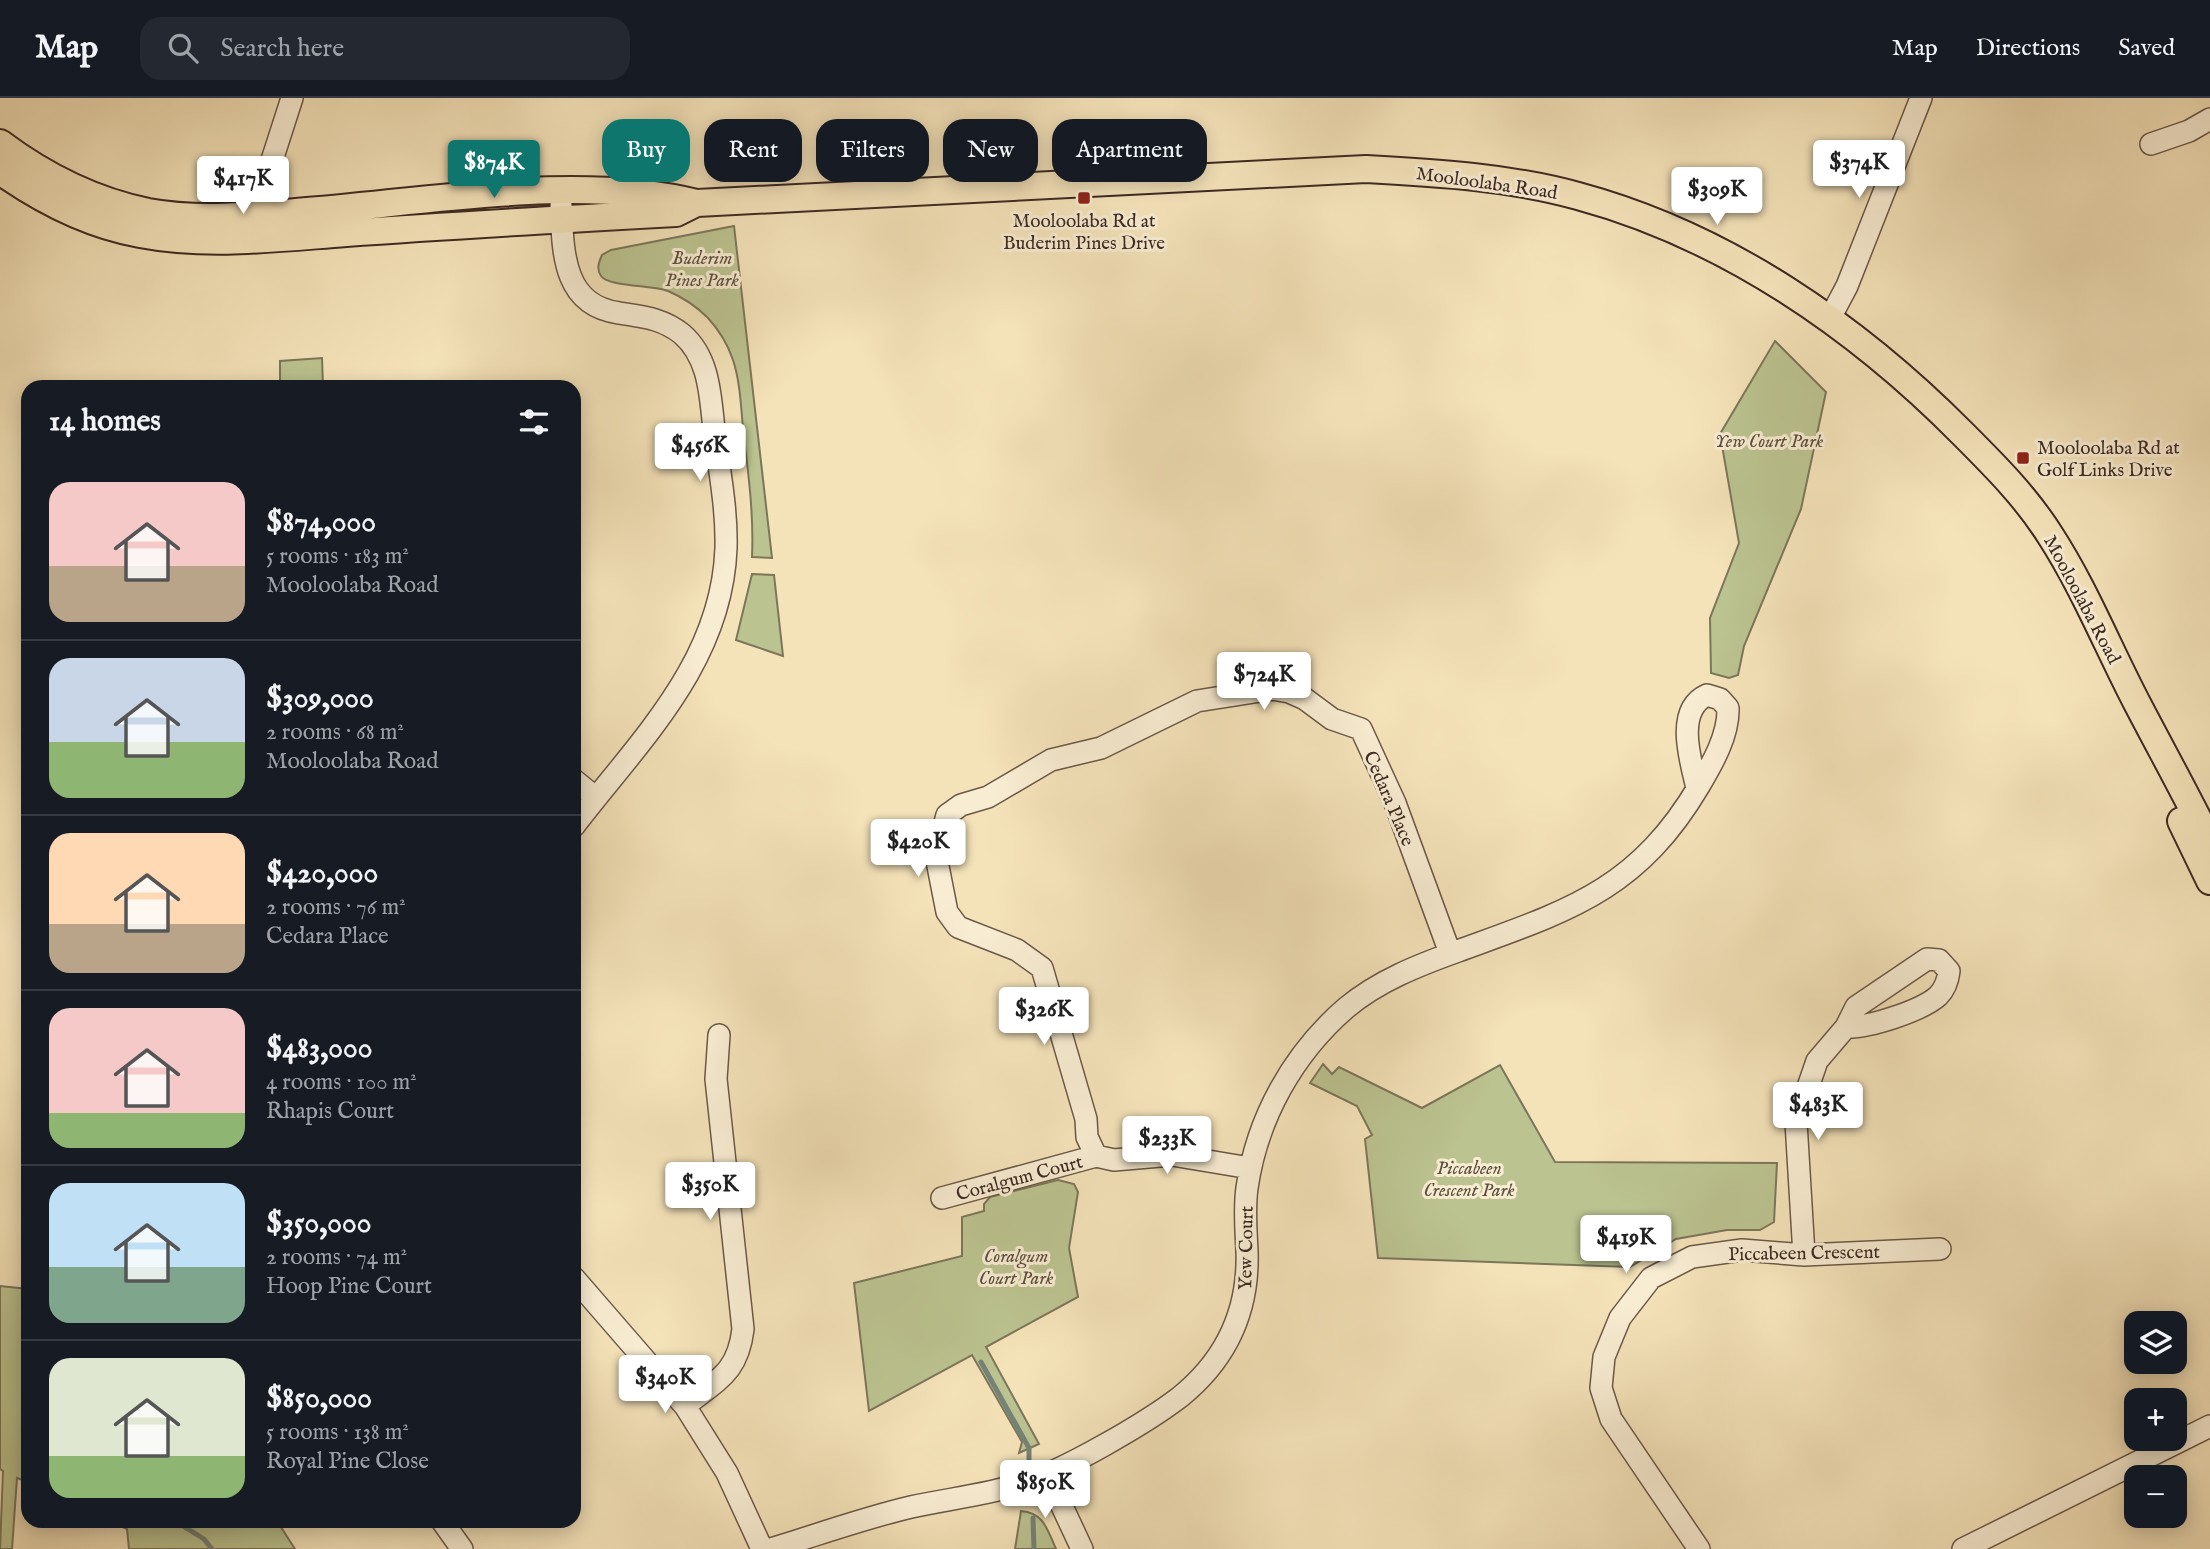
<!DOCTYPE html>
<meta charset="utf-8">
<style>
body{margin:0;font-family:"IM FELL English",serif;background:#242831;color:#f1f3f6;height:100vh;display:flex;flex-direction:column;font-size:26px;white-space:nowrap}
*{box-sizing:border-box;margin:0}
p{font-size:23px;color:#9ea1a6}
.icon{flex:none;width:38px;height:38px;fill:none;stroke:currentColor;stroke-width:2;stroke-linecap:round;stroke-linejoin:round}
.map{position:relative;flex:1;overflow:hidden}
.sheet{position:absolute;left:21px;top:282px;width:560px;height:1148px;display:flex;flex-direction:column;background:#171b24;border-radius:21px;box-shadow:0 4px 18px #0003}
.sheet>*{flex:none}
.top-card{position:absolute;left:602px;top:21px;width:665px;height:63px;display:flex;gap:14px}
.controls{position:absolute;left:2124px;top:1213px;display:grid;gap:14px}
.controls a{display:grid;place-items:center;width:63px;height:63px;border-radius:14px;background:#171b24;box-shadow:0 4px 18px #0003;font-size:35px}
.price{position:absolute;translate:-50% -60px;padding:0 16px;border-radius:7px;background:#fff;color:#222;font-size:23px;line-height:46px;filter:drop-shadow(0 2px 4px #0008)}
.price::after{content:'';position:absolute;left:50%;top:42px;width:21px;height:16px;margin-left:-10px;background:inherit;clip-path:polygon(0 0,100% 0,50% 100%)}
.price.selected{background:#0f766e;color:#fff}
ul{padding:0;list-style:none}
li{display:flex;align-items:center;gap:21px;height:175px;padding:0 28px}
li+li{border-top:2px solid #363941}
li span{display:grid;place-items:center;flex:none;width:196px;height:140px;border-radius:21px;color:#555}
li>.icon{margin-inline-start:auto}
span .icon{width:84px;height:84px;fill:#fffc;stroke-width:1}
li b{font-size:30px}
h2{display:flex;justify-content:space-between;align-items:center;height:84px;padding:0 28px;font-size:30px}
.chip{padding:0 24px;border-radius:21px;background:#171b24;box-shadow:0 4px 18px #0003;font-size:24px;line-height:63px}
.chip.selected{background:#0f766e;color:#fff}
header{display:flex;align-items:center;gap:42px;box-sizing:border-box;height:98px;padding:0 35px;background:#171b24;border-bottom:2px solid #363941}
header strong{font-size:33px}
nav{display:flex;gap:38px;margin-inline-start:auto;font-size:24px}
.search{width:490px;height:63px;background:#242831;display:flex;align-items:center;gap:18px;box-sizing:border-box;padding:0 24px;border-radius:21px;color:#9ea1a6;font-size:26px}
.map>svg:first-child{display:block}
.green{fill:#bbc390;stroke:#7c765a;stroke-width:2}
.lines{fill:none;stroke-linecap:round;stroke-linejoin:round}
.stream{stroke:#768278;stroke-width:5}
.minor-casing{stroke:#6b5848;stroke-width:24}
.major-casing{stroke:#3d2a23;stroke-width:30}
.minor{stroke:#f8ecd2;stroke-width:21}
.major{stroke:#f4e2b9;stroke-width:26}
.poi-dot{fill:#8f2418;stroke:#f8ecd2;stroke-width:2.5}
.labels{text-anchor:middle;stroke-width:6;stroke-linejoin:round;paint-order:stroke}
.street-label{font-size:19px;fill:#3d2a23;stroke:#f8ecd2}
.poi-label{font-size:19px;fill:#3d2a23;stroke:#f8ecd2}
.park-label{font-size:19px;font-style:italic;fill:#5c503e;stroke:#f8ecd2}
</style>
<header>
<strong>Map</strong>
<div class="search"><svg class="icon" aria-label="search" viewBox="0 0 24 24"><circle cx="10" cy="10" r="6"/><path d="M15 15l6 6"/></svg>Search here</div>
<nav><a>Map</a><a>Directions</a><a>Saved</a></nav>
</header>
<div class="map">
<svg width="2210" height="1451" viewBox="0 0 2210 1451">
<rect width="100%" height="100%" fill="#f4e2b9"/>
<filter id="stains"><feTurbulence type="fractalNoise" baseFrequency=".00286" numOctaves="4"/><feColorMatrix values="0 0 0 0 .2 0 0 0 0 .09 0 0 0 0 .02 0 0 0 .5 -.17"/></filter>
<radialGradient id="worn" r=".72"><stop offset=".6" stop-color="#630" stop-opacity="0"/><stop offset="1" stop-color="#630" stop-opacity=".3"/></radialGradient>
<path class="green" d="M 734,128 L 772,460 L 752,459 C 754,416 748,373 743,331 C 741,308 740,283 733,262 C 728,247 719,232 708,220 C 697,209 682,199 668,193 C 653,187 609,189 601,178 C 596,171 599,164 602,157 L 611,152 Z
M 1775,243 L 1826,294 L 1801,411 L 1744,548 L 1738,577 L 1729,580 L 1711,575 L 1710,520 L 1739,445 L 1720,336 Z
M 322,260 L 323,289 L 280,289 L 280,263 Z
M 752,476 L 774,477 L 783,558 L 736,542 Z
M 1323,966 L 1332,976 L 1339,969 L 1422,1010 L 1500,967 L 1555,1064 L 1777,1065 L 1774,1124 L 1760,1132 L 1727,1132 L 1676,1141 L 1630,1169 L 1378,1160 L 1365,1041 L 1372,1037 L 1357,1008 L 1310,985 Z
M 1058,1082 L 1074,1086 L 1078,1094 L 1069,1150 L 1078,1199 L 986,1249 L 1039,1346 L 1019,1355 L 1022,1344 L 972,1257 L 869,1313 L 854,1185 L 962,1158 L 962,1119 L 984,1113 L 984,1106 L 990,1099 Z
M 0,1188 L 28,1191 L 28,1384 L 17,1380 L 12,1451 L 0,1451 L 3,1373 L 0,1371 Z
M 1021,1413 C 1044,1415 1047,1431 1056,1451 L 1015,1451 Z
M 109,1423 L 277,1423 L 295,1451 L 129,1451 L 127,1431 Z"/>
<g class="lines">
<path class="stream" d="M 981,1264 L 1029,1350 L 1029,1364
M 1033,1420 L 1034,1451
M 175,1423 L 204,1441 L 212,1451"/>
<defs>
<path id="minor" d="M 2151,46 L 2189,33 L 2210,21
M 561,107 C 563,153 562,207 619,215 C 643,219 662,220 682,236 C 712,262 710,304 715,339 C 720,376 727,413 726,450 C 722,565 639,643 574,728
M 254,117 L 255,103 L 264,87 L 292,0
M 1830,220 L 1847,188 L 1921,0
M 574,682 L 596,700
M 1250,1070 L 1172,1057 L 1114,1062 L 1096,1058 L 1087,1039 L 1086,1021 L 1042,870 L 1017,852 L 958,829 L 947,814 L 936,758 L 947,717 L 961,707 L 988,699 L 1051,662 L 1101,650 L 1197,603 L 1272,591 L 1289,594 L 1305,601 L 1332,621 L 1361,631 L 1395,705 L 1450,855
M 942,1100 L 1096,1058
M 1804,1157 L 1796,1024 L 1817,963 L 1846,929 L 1856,909 L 1927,861 L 1939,862 L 1949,873 C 1948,882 1945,891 1938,898 C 1921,913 1868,930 1846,929
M 574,1180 L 685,1308 L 727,1375 L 762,1451
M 685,1308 C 717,1282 738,1275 743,1231 L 716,981 L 719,937
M 1047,1376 L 1082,1451
M 442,1423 L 462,1451
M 771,1451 C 817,1437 864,1420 911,1409 C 948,1401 985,1397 1021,1386 C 1062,1374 1146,1325 1180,1299 C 1227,1261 1249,1212 1247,1153 C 1246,1131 1244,1111 1247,1090 C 1257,1020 1293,956 1346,910 C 1378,883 1419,867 1458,853 C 1567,813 1636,794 1699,688 C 1712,666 1729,637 1728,610 L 1720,601 L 1707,597 C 1674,612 1691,664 1697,690
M 1699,1451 L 1611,1321 L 1601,1290 L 1604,1259 L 1620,1220 L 1651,1180 L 1692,1159 L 1742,1152 L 1804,1157 L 1940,1151
M 1963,1451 L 2210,1328"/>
<path id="major" d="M 0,45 C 44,78 94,103 148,114 C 198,123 246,118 296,114 C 421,105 575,75 697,105 L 1366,71 C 1438,75 1509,79 1578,98 C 1726,138 1857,229 1963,336 C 1995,368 2026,399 2050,437 C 2085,491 2108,550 2138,607 C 2162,653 2187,698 2210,745
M 0,73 C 41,102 90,127 140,136 C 208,149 278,140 346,135 C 456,127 566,121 676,115 L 694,106
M 2181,723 L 2210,783"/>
</defs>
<use href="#minor" class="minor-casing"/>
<use href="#major" class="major-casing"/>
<use href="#minor" class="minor"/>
<use href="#major" class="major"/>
</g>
<g class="poi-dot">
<rect x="1077" y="93" width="14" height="14" rx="3.5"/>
<rect x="2016" y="353" width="14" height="14" rx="3.5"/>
</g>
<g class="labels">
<g class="street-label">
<text transform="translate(1487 84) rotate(8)" y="7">Mooloolaba Road</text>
<text transform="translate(2083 501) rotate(62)" y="7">Mooloolaba Road</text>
<text transform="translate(1390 700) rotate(67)" y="7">Cedara Place</text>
<text transform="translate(1019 1079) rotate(-15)" y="7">Coralgum Court</text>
<text transform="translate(1245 1150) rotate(-89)" y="7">Yew Court</text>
<text transform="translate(1804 1154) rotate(-1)" y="7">Piccabeen Crescent</text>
</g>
<g class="poi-label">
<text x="1084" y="129">Mooloolaba Rd at<tspan x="1084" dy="22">Buderim Pines Drive</tspan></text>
<text x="2037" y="356" text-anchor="start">Mooloolaba Rd at<tspan x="2037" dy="22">Golf Links Drive</tspan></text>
</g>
<g class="park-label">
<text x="702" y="166">Buderim<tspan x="702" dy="22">Pines Park</tspan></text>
<text x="1769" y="349">Yew Court Park</text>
<text x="1469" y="1076">Piccabeen<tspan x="1469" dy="22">Crescent Park</tspan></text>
<text x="1016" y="1164">Coralgum<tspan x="1016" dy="22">Court Park</tspan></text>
</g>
</g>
<rect width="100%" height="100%" filter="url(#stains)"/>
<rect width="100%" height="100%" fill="url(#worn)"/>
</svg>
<div class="controls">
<a><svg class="icon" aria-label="layers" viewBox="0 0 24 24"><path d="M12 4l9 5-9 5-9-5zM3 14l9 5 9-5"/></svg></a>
<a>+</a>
<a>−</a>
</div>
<b class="price selected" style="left:494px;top:102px">$874K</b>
<b class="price" style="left:1859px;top:102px">$374K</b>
<b class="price" style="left:243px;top:118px">$417K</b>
<b class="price" style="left:1717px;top:129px">$309K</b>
<b class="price" style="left:700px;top:385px">$456K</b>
<b class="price" style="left:1264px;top:614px">$724K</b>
<b class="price" style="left:918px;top:781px">$420K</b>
<b class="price" style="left:1044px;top:949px">$326K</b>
<b class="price" style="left:1818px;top:1044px">$483K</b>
<b class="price" style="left:1167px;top:1078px">$233K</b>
<b class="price" style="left:710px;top:1124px">$350K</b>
<b class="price" style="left:1626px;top:1177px">$419K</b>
<b class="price" style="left:665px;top:1317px">$340K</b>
<b class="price" style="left:1045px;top:1422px">$850K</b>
<div class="top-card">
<a class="chip selected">Buy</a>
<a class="chip">Rent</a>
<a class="chip">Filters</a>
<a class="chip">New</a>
<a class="chip">Apartment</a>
</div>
<section class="sheet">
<h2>14 homes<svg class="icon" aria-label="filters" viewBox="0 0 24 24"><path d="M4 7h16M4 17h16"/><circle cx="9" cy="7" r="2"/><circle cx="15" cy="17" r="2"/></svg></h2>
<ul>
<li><span style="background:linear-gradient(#f6c9c9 60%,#b9a48a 0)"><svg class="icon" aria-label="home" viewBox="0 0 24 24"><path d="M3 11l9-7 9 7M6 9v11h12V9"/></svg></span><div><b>$874,000</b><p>5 rooms · 183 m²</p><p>Mooloolaba Road</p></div></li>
<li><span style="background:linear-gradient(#c9d6e8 60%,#8fb573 0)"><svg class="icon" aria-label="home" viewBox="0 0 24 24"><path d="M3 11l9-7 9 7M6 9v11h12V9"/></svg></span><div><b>$309,000</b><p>2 rooms · 68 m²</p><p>Mooloolaba Road</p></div></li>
<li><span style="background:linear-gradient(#ffd9b3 65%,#b9a48a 0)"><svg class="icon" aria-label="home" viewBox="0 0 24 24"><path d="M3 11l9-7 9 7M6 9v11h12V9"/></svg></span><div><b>$420,000</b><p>2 rooms · 76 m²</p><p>Cedara Place</p></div></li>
<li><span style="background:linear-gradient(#f6c9c9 75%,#8fb573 0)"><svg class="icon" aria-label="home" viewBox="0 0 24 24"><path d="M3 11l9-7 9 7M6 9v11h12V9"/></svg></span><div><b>$483,000</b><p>4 rooms · 100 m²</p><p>Rhapis Court</p></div></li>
<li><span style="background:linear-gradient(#bfe0f5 60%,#7fa58c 0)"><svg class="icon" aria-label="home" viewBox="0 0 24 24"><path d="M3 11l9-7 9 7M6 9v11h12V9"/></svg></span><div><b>$350,000</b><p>2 rooms · 74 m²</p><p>Hoop Pine Court</p></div></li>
<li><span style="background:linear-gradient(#dfe7d0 70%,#8fb573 0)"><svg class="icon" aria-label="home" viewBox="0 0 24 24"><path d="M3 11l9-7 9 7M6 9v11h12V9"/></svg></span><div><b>$850,000</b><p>5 rooms · 138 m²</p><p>Royal Pine Close</p></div></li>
</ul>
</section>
</div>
